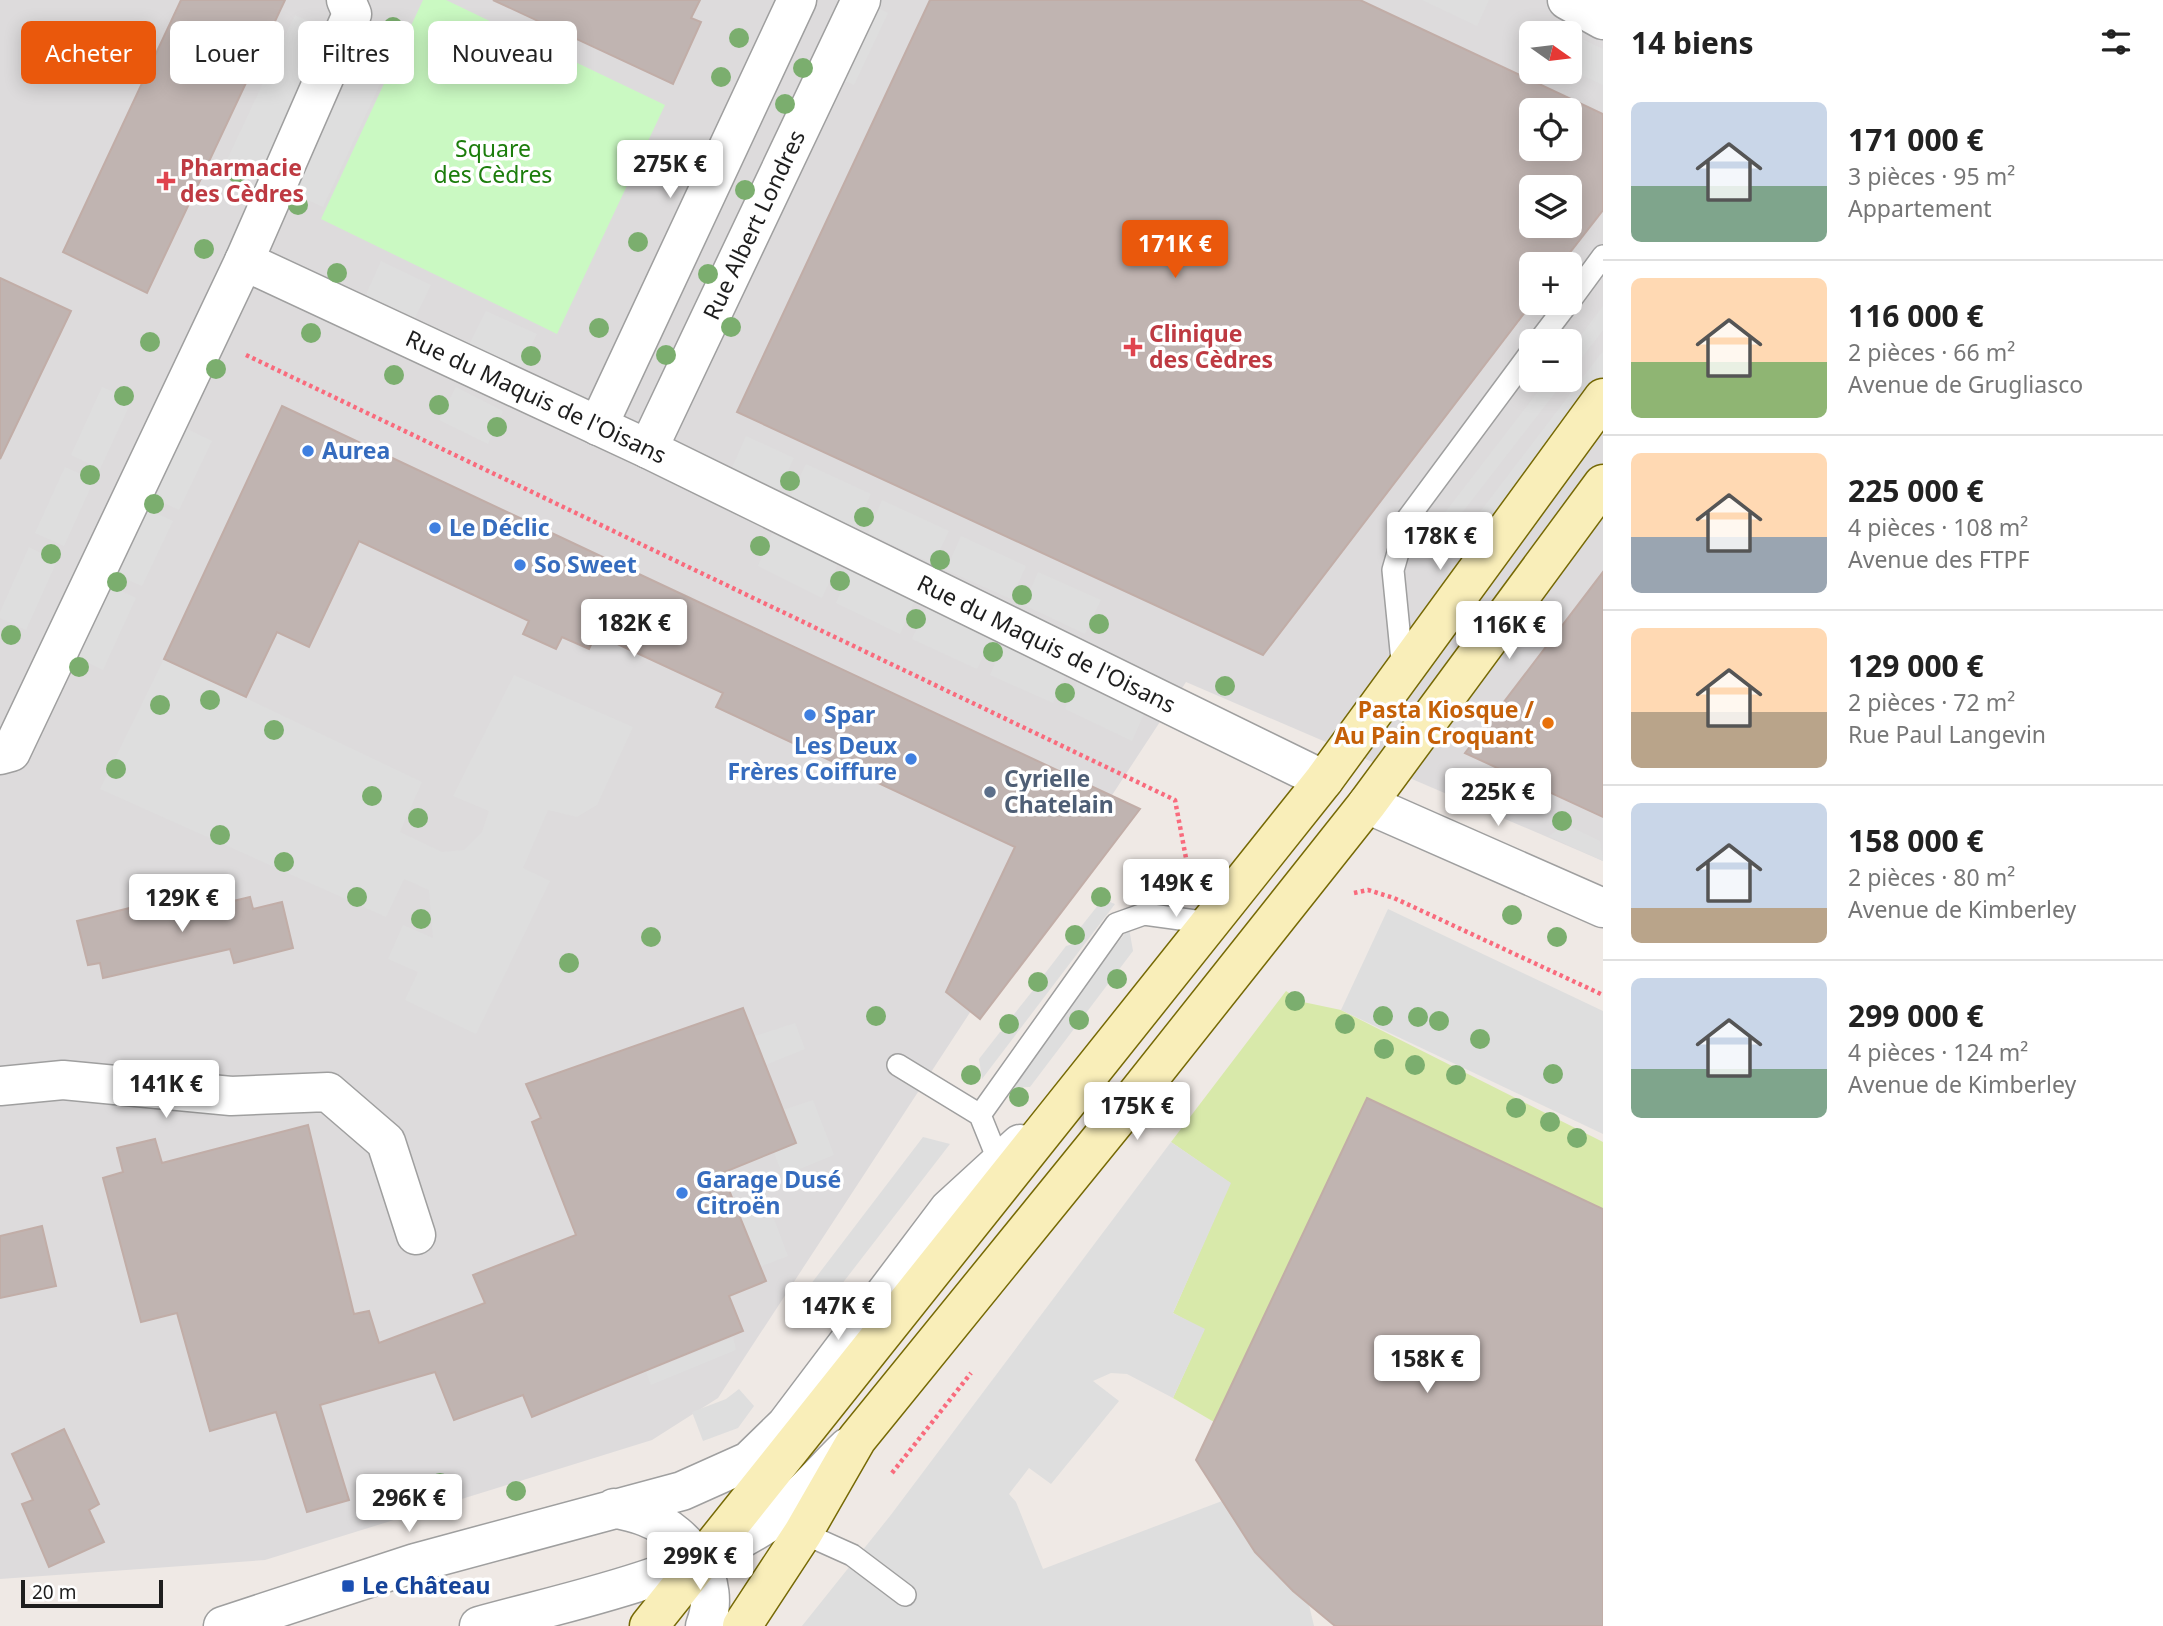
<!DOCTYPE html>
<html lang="fr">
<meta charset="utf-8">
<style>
body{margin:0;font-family:"Noto Sans",sans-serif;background:#f6f6f6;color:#222;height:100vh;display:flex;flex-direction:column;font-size:26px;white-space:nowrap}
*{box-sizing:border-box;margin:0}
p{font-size:23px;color:#767676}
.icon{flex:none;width:38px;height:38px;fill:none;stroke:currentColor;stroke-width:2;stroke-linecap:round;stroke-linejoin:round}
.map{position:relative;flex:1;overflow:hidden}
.drawer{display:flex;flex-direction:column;background:#fff;width:560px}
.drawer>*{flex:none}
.guide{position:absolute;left:21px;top:21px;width:665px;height:63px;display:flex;gap:14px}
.needle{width:46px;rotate:104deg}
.buttons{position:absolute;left:1519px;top:21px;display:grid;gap:14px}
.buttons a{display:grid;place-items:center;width:63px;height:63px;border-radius:10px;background:#fff;box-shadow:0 4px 18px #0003;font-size:35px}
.scale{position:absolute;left:21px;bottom:18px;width:142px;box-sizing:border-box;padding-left:7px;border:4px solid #1e1e1e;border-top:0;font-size:19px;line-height:24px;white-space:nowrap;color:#1e1e1e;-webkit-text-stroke:5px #fff;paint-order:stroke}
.price{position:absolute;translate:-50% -60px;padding:0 16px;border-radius:7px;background:#fff;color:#222;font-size:23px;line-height:46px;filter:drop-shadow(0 2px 4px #0008)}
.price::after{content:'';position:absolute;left:50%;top:42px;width:21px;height:16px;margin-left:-10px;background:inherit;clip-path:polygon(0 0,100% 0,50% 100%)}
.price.current{background:#ea580c;color:#fff}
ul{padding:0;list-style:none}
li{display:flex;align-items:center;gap:21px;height:175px;padding:0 28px}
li+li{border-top:2px solid #e0e0e0}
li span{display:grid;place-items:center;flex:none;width:196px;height:140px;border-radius:10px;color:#555}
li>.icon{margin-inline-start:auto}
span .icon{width:84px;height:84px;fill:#fffc;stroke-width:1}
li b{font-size:30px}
h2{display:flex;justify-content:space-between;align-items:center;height:84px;padding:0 28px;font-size:30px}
.pill{padding:0 24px;border-radius:10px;background:#fff;box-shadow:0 4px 18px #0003;font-size:24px;line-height:63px}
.pill.current{background:#ea580c;color:#fff}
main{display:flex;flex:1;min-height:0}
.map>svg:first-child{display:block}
.residential{fill:#dddbdc;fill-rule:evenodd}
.grass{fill:#d8e9aa}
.park{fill:#caf9c2}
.parking{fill:#dedede}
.building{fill:#c0b4b1;stroke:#c1ada7;stroke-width:2;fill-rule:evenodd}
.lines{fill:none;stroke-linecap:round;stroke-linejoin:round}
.service-casing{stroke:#9f9f9f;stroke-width:24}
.minor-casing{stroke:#9f9f9f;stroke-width:41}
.tertiary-casing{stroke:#9f9f9f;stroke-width:41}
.secondary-casing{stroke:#766905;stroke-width:41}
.path{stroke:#f96b7d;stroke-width:4.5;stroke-dasharray:3.5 3.5;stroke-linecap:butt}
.service{stroke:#fff;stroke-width:21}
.minor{stroke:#fff;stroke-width:38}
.tertiary{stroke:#fff;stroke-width:38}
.secondary{stroke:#f9eeb9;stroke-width:38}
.tree{fill:#7bae6e}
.health-dot{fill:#e0444e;stroke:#fff;stroke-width:2.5}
.shop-dot{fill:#3f7fe0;stroke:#fff;stroke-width:2.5}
.food-dot{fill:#e8710a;stroke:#fff;stroke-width:2.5}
.service-dot{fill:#5c6f8a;stroke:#fff;stroke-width:2.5}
.transit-dot{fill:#1a4fb4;stroke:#fff;stroke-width:2.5}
.labels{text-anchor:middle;stroke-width:7;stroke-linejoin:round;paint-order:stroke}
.park-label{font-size:23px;fill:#1c7d0c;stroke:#fff}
.health-label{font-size:23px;font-weight:bold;fill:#be3a42;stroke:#fff;text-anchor:start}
.street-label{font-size:23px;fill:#1e1e1e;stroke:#fff}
.shop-label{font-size:23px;font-weight:bold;fill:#366cbe;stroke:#fff;text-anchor:start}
.food-label{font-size:23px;font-weight:bold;fill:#c56008;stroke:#fff;text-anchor:end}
.service-label{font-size:23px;font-weight:bold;fill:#4e5e75;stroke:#fff;text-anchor:start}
.transit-label{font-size:23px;font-weight:bold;fill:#164399;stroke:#fff;text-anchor:start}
</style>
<main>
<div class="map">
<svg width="1603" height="1626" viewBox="0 0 1603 1626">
<rect width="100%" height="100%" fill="#efe9e5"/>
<path class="residential" d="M 0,0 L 1603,0 L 1603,861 L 1186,682 L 718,1398 L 652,1440 L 265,1560 L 0,1579 ZM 1531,33 L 1570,33 L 1570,72 L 1531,72 ZM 1531,110 L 1570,110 L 1570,149 L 1531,149 ZM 1531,187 L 1570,187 L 1570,226 L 1531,226 ZM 1531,264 L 1570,264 L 1570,303 L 1531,303 ZM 1531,341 L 1570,341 L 1570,380 L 1531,380 Z"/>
<path class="grass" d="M 1286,991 L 1303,1002 L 1341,1010 L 1603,1142 L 1603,1209 L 1367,1098 L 1214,1422 L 1173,1398 L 1204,1330 L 1173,1313 L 1230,1183 L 1171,1142 Z"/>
<path class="park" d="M 423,0 L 446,0 L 665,105 L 557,334 L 321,219 Z"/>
<path class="parking" d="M 1422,0 L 1489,0 L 1477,26 Z
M 872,5 L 888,13 L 854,85 L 838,78 Z
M 295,15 L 325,29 L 259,178 L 226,162 Z
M 372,25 L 401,39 L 323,207 L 294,194 Z
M 1580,38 L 1603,49 L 1603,85 L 1570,70 L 1570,59 Z
M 381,261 L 431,285 L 413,322 L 364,299 Z
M 1603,306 L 1603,330 L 1570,373 L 1570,350 Z
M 486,311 L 537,334 L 519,371 L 468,347 Z
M 1603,351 L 1603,378 L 1463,559 L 1451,550 Z
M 1547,380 L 1565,380 L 1440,541 L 1430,532 Z
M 102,387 L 132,400 L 100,469 L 71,455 Z
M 456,387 L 503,411 L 488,444 L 439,420 Z
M 181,426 L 212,441 L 179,510 L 149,496 Z
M 746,436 L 794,458 L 778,491 L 731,470 Z
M 806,464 L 871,494 L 855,528 L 790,497 Z
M 65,467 L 94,480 L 64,546 L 35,533 Z
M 882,500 L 949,531 L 933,564 L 868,533 Z
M 143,507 L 173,521 L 142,586 L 112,573 Z
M 772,533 L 838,564 L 822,598 L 758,566 Z
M 961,536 L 1026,566 L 1011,599 L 946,570 Z
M 29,547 L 57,561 L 26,630 L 0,618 L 0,612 Z
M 850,570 L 915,600 L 900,634 L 836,603 Z
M 1038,572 L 1101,600 L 1085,634 L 1024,605 Z
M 107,584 L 136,598 L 103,670 L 75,656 Z
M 927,606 L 993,636 L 977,669 L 912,639 Z
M 1004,642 L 1068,670 L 1053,703 L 990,675 Z
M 164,659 L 422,782 L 400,832 L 442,852 L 464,850 L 482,832 L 489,811 L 453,796 L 514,675 L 633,727 L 597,805 L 577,817 L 548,810 L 523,868 L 550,881 L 476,1034 L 405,1000 L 418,972 L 388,959 L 403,925 L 433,938 L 429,890 L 404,879 L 386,917 L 100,789 Z
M 1080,676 L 1147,707 L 1132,741 L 1065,709 Z
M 1567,825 L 1600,841 L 1603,861 L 1548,836 Z
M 1110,902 L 1115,904 L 982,1079 L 979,1059 L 1000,1032 L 1011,1029 L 1011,1018 L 1034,989 L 1044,987 L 1043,976 L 1066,946 L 1077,943 L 1076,933 L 1099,904 Z
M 1388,909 L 1603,1011 L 1603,1134 L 1341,1010 Z
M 1129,928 L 1133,951 L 1030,1087 L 1007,1088 Z
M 795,1023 L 805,1049 L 763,1066 L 752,1037 Z
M 813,1100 L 834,1155 L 783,1176 L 773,1150 L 797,1141 L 783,1110 Z
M 923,1137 L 950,1144 L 811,1324 L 785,1318 Z
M 1171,1142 L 1231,1183 L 1173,1313 L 1205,1329 L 1173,1398 L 1127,1374 L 1111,1373 L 1093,1381 L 1119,1401 L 1051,1484 L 1029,1468 L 1009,1494 L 1016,1502 L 1043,1569 L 1222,1501 L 1293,1591 L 1309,1605 L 1314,1626 L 802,1626 L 890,1516 Z
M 763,1190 L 788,1256 L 757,1268 L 731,1204 Z
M 733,1337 L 736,1350 L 651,1385 L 646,1372 Z
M 739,1389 L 754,1406 L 738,1428 L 703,1441 L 692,1412 L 726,1399 Z"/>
<path class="building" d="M 181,0 L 285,0 L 147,293 L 63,252 Z
M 493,0 L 700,0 L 691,18 L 701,22 L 673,84 Z
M 930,0 L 1360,0 L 1603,114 L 1603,210 L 1561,264 L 1531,264 L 1532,303 L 1263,655 L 737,412 ZM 1531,110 L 1570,110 L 1570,149 L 1531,149 ZM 1531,187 L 1570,187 L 1570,226 L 1531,226 Z
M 0,278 L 71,311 L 0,459 Z
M 282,406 L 626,568 L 1140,809 L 980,1019 L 946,992 L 1015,847 L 716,707 L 723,693 L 596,634 L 589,649 L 562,637 L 556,649 L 523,634 L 529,621 L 359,541 L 309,647 L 277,632 L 246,697 L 164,659 Z
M 1603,572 L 1603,817 L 1465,753 Z
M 250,897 L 253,909 L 282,902 L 293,948 L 234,963 L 230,949 L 103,978 L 100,963 L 88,965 L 77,921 L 166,899 L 168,904 L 186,900 L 188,912 Z
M 743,1008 L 796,1143 L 722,1173 L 766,1281 L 729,1296 L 743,1331 L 532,1417 L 523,1395 L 454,1420 L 435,1372 L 320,1405 L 349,1500 L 307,1512 L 276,1412 L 210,1431 L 177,1313 L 141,1322 L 103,1178 L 123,1172 L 117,1148 L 155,1139 L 162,1163 L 308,1125 L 354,1314 L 369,1311 L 379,1343 L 485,1303 L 473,1275 L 576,1235 L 532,1122 L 541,1118 L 526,1084 Z
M 1367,1098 L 1603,1209 L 1603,1626 L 1335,1626 L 1293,1591 L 1255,1552 L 1196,1460 Z
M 42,1226 L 56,1286 L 0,1298 L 0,1236 Z
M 64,1429 L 99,1504 L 89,1510 L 104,1542 L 49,1567 L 22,1504 L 33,1500 L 12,1454 Z"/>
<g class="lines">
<defs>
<path id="service" d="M 1570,301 L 1603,256
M 1539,341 L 1568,303
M 1403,671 L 1393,570 L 1408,518 L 1531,352
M 898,1065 L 980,1115 L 999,1162
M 980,1115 L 1116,924 L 1144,914 L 1210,923
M 803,1533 L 852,1555 L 905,1595"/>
<g id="minor">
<path d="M 1567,0 L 1603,20"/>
<path d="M 244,261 L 352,14 L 346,0"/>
<path d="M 598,426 L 797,0"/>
<path id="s1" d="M 648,449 L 861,0"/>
<path id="s2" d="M 0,755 L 11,752 L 244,261 L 648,449 L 1324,780"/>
<path d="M 0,1086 L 63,1080 L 231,1096 L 328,1092 L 386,1142 L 416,1235"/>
</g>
<path id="tertiary" d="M 1367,804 L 1603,908
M 614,1508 C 625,1511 636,1513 646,1517 C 689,1534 723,1581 705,1626
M 223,1626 L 415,1563 L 682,1491 L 749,1461 L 786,1425 L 949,1209 L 1020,1144
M 479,1626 C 577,1599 679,1580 766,1524 C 794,1506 823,1471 848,1447"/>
<path id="secondary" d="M 649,1626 L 1324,780 L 1603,398
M 742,1626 L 803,1533 L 857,1439 L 1121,1114 L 1367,804 L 1603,484"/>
</defs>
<use href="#service" class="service-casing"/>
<use href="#minor" class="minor-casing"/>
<use href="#tertiary" class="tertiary-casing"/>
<use href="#secondary" class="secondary-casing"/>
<path class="path" d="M 246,355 L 1175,800 L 1189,874
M 1354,893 L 1368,890 L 1394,898 L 1603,995
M 892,1473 L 971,1373"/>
<use href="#service" class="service"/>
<use href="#minor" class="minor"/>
<use href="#tertiary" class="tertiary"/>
<use href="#secondary" class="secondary"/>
</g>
<g class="tree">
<circle cx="393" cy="27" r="10"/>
<circle cx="739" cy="38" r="10"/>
<circle cx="803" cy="68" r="10"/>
<circle cx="721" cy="77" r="10"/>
<circle cx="785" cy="104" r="10"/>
<circle cx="677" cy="159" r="10"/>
<circle cx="237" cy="173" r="10"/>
<circle cx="745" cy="190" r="10"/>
<circle cx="298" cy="205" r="10"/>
<circle cx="638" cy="242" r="10"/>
<circle cx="204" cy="249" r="10"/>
<circle cx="337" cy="273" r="10"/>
<circle cx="708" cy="274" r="10"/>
<circle cx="731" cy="327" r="10"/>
<circle cx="599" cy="328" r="10"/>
<circle cx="311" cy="333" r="10"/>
<circle cx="150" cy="342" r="10"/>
<circle cx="666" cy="355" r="10"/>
<circle cx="531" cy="356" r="10"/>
<circle cx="216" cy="369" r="10"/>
<circle cx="394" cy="375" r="10"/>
<circle cx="124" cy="396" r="10"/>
<circle cx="439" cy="405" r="10"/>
<circle cx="497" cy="427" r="10"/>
<circle cx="90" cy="475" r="10"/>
<circle cx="790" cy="481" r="10"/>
<circle cx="154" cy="504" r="10"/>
<circle cx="864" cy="517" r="10"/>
<circle cx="760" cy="546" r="10"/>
<circle cx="51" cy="554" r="10"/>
<circle cx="940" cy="560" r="10"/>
<circle cx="840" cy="581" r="10"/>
<circle cx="117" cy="582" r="10"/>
<circle cx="1022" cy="595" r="10"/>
<circle cx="916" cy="619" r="10"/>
<circle cx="1099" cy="624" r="10"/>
<circle cx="11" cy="635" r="10"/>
<circle cx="993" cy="652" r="10"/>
<circle cx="79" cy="667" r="10"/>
<circle cx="1225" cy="686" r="10"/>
<circle cx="1065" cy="693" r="10"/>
<circle cx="210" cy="700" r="10"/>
<circle cx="160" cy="705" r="10"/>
<circle cx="274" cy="730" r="10"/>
<circle cx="116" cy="769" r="10"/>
<circle cx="372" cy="796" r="10"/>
<circle cx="418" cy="818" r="10"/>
<circle cx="1562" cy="821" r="10"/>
<circle cx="220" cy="835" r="10"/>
<circle cx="284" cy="862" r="10"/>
<circle cx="357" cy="897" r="10"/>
<circle cx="1101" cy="897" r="10"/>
<circle cx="1512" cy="915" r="10"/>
<circle cx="421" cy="919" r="10"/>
<circle cx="1075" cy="935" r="10"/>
<circle cx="651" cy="937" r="10"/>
<circle cx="1557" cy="937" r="10"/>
<circle cx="569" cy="963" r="10"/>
<circle cx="1117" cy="979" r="10"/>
<circle cx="1038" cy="982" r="10"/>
<circle cx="1295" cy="1001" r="10"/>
<circle cx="876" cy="1016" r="10"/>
<circle cx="1383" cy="1016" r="10"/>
<circle cx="1418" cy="1017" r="10"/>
<circle cx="1079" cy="1020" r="10"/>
<circle cx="1439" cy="1021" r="10"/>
<circle cx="1009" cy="1024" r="10"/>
<circle cx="1345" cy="1024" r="10"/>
<circle cx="1480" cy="1039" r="10"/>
<circle cx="1384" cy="1049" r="10"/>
<circle cx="1415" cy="1065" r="10"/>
<circle cx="1553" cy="1074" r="10"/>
<circle cx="971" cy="1075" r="10"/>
<circle cx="1456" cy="1075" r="10"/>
<circle cx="1019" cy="1097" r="10"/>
<circle cx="1516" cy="1108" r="10"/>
<circle cx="1550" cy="1122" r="10"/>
<circle cx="1577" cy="1138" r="10"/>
<circle cx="440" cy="1483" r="10"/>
<circle cx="516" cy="1491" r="10"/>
</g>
<g class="health-dot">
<path d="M162.5 170.5h7v7h7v7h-7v7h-7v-7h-7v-7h7z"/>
<path d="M1129.5 336.5h7v7h7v7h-7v7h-7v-7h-7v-7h7z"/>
</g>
<g class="shop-dot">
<circle cx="308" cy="451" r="7"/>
<circle cx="435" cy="528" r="7"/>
<circle cx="520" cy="565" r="7"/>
<circle cx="810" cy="715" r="7"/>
<circle cx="911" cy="759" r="7"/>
<circle cx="682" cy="1193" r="7"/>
</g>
<circle class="food-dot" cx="1548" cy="723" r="7"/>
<circle class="service-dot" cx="990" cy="792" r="7"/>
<rect class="transit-dot" x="341" y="1579" width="14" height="14" rx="3.5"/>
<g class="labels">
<g class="park-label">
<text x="493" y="157">Square<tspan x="493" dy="26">des Cèdres</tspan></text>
</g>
<g class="health-label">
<text x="180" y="176">Pharmacie<tspan x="180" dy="26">des Cèdres</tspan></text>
<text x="1149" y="342">Clinique<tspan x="1149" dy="26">des Cèdres</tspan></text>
</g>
<g class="street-label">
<text dy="8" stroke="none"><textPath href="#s1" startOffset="248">Rue Albert Londres</textPath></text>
<text dy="8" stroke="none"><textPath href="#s2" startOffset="877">Rue du Maquis de l'Oisans</textPath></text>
<text dy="8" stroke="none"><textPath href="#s2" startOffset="1444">Rue du Maquis de l'Oisans</textPath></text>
</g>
<g class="shop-label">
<text x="322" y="459">Aurea</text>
<text x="449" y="536">Le Déclic</text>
<text x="534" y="573">So Sweet</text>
<text x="824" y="723">Spar</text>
<text x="897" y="754" text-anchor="end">Les Deux<tspan x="897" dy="26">Frères Coiffure</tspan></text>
<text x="696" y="1188">Garage Dusé<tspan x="696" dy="26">Citroën</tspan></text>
</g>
<g class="food-label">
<text x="1534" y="718">Pasta Kiosque /<tspan x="1534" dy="26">Au Pain Croquant</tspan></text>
</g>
<g class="service-label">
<text x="1004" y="787">Cyrielle<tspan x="1004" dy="26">Chatelain</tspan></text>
</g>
<g class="transit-label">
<text x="362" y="1594">Le Château</text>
</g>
</g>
</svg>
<div class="buttons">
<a><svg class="needle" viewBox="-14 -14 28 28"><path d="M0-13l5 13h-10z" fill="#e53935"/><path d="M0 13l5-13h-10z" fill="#767676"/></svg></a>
<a><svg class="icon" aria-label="locate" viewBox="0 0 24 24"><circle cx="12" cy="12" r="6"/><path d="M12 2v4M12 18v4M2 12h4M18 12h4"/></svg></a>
<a><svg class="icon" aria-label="layers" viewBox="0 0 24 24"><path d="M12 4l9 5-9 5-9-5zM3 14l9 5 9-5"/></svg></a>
<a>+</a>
<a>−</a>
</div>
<div class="scale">20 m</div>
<b class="price" style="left:670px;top:200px">275K €</b>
<b class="price current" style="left:1175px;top:280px">171K €</b>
<b class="price" style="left:1440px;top:572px">178K €</b>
<b class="price" style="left:634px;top:659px">182K €</b>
<b class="price" style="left:1509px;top:661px">116K €</b>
<b class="price" style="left:1498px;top:828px">225K €</b>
<b class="price" style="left:1176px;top:919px">149K €</b>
<b class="price" style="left:182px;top:934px">129K €</b>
<b class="price" style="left:166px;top:1120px">141K €</b>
<b class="price" style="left:1137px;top:1142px">175K €</b>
<b class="price" style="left:838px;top:1342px">147K €</b>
<b class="price" style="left:1427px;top:1395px">158K €</b>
<b class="price" style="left:409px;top:1534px">296K €</b>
<b class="price" style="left:700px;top:1592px">299K €</b>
<div class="guide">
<a class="pill current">Acheter</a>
<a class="pill">Louer</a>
<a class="pill">Filtres</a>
<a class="pill">Nouveau</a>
</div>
</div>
<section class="drawer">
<h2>14 biens<svg class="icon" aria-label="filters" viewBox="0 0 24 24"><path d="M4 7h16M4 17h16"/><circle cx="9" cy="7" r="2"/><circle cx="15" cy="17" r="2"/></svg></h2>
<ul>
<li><span style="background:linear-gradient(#c9d6e8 60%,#7fa58c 0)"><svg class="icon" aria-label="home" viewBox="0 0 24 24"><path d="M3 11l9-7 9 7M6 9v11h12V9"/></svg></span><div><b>171 000 €</b><p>3 pièces · 95 m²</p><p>Appartement</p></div></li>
<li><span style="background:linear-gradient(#ffd9b3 60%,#8fb573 0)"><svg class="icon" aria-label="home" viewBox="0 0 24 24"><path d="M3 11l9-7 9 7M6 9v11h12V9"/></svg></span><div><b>116 000 €</b><p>2 pièces · 66 m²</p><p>Avenue de Grugliasco</p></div></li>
<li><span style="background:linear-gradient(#ffd9b3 60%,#9aa5b1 0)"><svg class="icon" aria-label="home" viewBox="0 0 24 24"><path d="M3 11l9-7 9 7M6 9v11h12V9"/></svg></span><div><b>225 000 €</b><p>4 pièces · 108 m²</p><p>Avenue des FTPF</p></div></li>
<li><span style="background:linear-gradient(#ffd9b3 60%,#b9a48a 0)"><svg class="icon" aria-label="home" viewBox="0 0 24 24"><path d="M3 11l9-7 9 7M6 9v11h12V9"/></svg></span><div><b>129 000 €</b><p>2 pièces · 72 m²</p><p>Rue Paul Langevin</p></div></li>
<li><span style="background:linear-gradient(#c9d6e8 75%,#b9a48a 0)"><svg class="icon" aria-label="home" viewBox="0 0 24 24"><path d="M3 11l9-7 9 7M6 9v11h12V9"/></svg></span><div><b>158 000 €</b><p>2 pièces · 80 m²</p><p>Avenue de Kimberley</p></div></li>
<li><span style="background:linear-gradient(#c9d6e8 65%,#7fa58c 0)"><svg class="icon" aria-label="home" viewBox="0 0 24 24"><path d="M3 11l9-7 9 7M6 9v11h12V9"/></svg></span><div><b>299 000 €</b><p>4 pièces · 124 m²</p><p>Avenue de Kimberley</p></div></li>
</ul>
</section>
</main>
